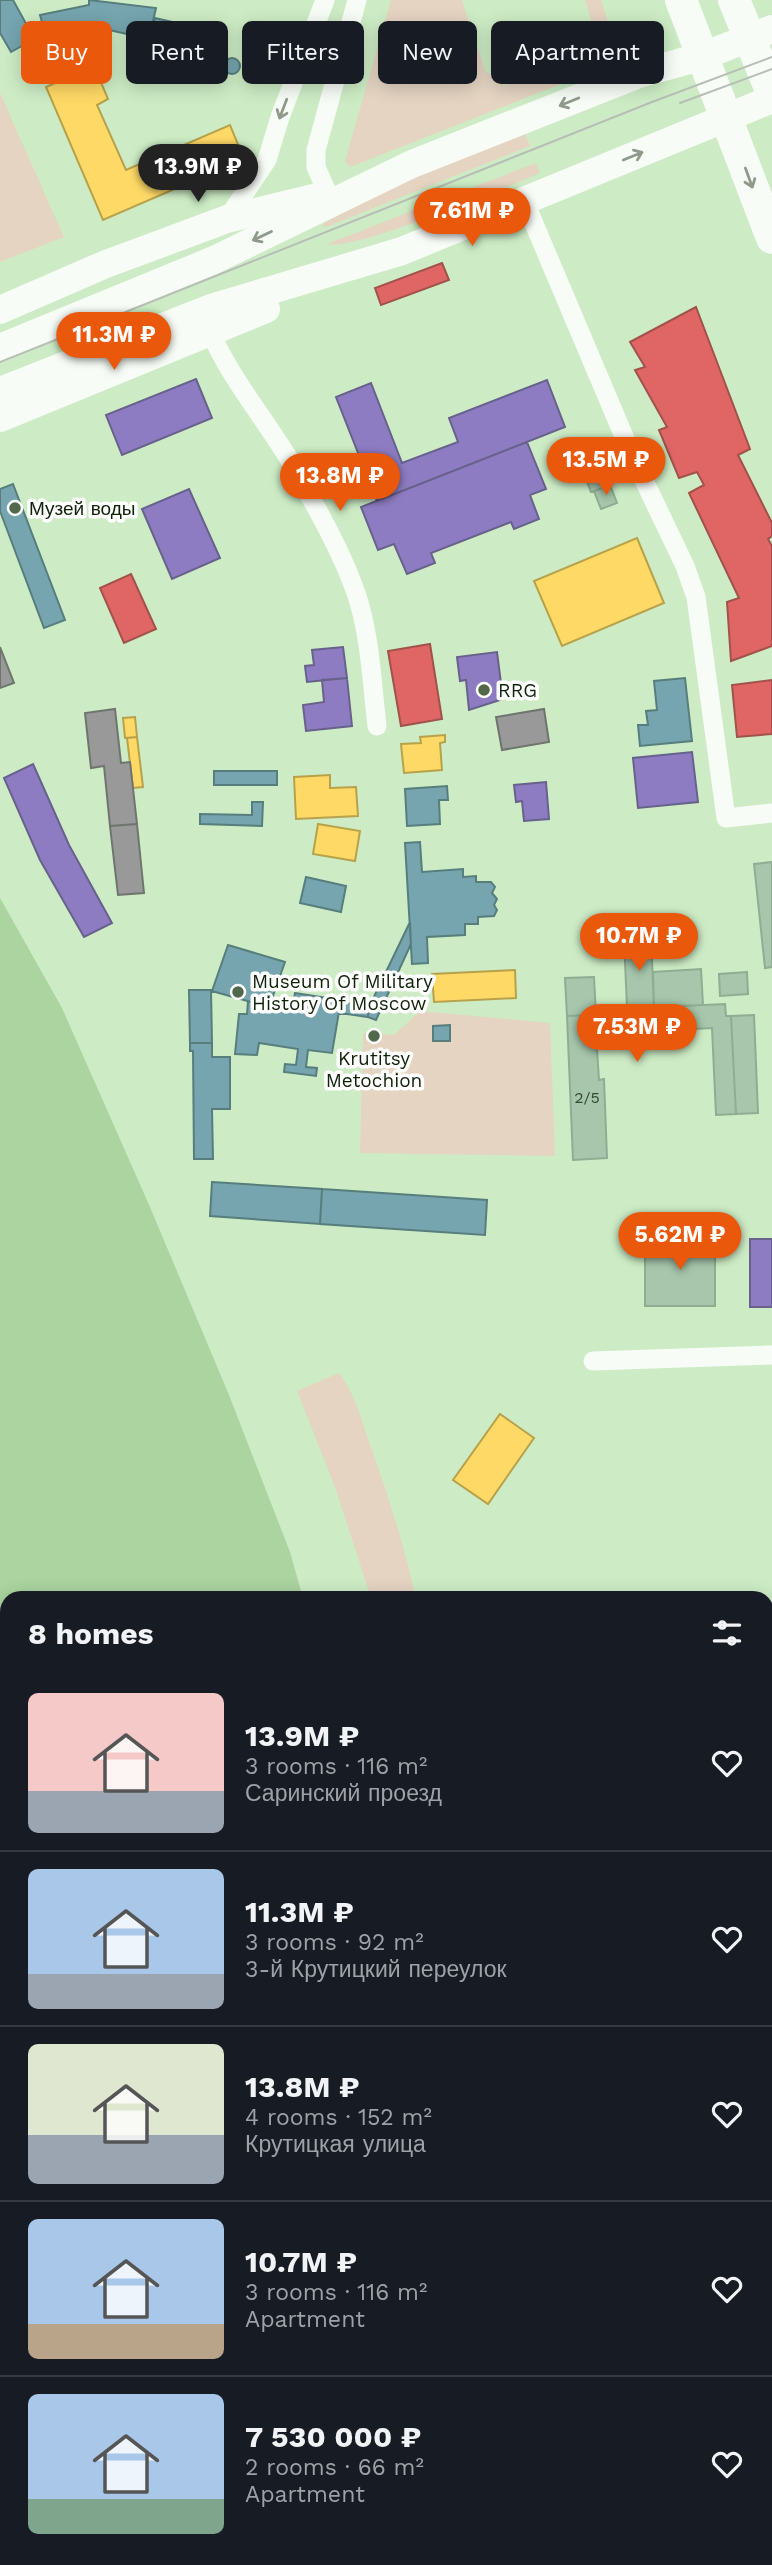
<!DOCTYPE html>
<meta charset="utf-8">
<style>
body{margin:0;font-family:"Work Sans",sans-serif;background:#20242c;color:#f1f3f6;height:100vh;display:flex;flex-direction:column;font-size:26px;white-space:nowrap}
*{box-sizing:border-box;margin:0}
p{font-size:23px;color:#9ea1a6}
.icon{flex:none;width:38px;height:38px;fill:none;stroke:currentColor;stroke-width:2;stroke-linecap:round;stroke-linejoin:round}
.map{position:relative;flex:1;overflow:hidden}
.side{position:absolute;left:0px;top:1591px;width:774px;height:975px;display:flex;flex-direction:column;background:#171b24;border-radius:21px 21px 0 0;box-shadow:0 4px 18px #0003}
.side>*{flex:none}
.top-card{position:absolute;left:21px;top:21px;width:732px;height:63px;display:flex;gap:14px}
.price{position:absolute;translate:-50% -60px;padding:0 16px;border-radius:24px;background:#ea580c;color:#fff;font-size:23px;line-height:46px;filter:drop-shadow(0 2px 4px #0008)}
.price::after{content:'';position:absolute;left:50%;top:42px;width:21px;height:16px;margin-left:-10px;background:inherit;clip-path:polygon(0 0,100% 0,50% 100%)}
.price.on{background:#222;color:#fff}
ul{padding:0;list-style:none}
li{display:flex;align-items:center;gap:21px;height:175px;padding:0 28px}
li+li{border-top:2px solid #363941}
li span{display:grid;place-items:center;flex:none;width:196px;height:140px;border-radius:10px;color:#555}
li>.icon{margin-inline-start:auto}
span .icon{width:84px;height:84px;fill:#fffc;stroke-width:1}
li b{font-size:30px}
h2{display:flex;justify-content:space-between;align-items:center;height:84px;padding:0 28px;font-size:30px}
.pill{padding:0 24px;border-radius:10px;background:#171b24;box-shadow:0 4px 18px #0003;font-size:24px;line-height:63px}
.pill.on{background:#ea580c;color:#fff}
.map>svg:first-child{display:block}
.green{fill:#e5d4c2}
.water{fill:#abd4a0}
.homes{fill:#ffd966;stroke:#b7a24a;stroke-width:2}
.shops{fill:#e06666;stroke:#a1524a;stroke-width:2}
.offices{fill:#8e7cc3;stroke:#68618b;stroke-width:2}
.schools{fill:#6fa8dc;stroke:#52809c;stroke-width:2}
.public{fill:#76a5af;stroke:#577e7d;stroke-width:2}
.industry{fill:#999;stroke:#6f756e;stroke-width:2}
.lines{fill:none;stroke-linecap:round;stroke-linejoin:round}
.ferry{stroke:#184408;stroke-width:2;stroke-dasharray:9 7;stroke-linecap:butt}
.building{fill:#a7c6ac;stroke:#8ead93;stroke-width:2}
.minor{stroke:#f8fcf6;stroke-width:19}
.secondary{stroke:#f8fcf6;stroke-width:28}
.primary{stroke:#f8fcf6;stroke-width:32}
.tram{stroke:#b7beb5;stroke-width:2}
.oneway{stroke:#8f9a8b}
.poi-dot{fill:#51694a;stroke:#fff;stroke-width:2.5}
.labels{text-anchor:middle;stroke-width:7;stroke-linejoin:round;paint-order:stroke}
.number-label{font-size:16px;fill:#344b31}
.poi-label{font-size:19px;fill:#0e2208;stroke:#fff;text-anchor:start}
</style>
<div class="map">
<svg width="772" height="2565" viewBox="0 0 772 2565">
<rect width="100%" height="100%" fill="#cdecc5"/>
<path class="green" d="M 391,0 L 462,0 L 485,70 L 504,86 L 599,47 L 585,0 L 601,0 L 618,53 L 614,63 L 350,167 L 345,161 Z
M 0,93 L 64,237 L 0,262 Z
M 524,132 L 530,146 L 323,228 L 324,223 L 404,180 Z
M 536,163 L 540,173 C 507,187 353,252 327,244 Z
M 420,1011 L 550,1023 L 555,1156 L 360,1153 L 363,1033 L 394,1035 Z
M 339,1373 C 355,1394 361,1418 369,1442 C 388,1494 404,1545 416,1598 L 371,1598 L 335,1487 L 297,1391 Z"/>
<path class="water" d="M 0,898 L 62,1008 L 150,1207 L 229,1395 L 290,1552 L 303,1598 L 7,1598 L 7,2558 L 409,2559 L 408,2565 L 0,2565 C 0,2502 0,2439 0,2376 C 3,2309 6,2245 0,2177 Z"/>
<path class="homes" d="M 94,66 L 108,99 L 97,105 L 126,170 L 230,125 L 244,159 L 103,220 L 46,87 Z
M 637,538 L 664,603 L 562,646 L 534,581 Z
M 135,717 L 137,737 L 125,738 L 123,718 Z
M 445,735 L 445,742 L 440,743 L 442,770 L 404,773 L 401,744 L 421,743 L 420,737 Z
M 137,737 L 143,787 L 133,788 L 127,738 Z
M 330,775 L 330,788 L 356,787 L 358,816 L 296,819 L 294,777 Z
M 318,824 L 360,831 L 355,861 L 313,854 Z
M 515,970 L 516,998 L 434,1002 L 432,974 Z
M 500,1414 L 534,1438 L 488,1504 L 453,1480 Z"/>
<path class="shops" d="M 442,263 L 449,280 L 381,305 L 375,288 Z
M 696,307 L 750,449 L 738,455 L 772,523 L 772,536 L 768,539 L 772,546 L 772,646 L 731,661 L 727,602 L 739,598 L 689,493 L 704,485 L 697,472 L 679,478 L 659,430 L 667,427 L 635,370 L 645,367 L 630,342 Z
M 131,574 L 156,629 L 124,643 L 100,588 Z
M 430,644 L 442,719 L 401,726 L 388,651 Z
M 772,680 L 772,734 L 737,737 L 732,685 Z"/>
<path class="offices" d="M 196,379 L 212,418 L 122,455 L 106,415 Z
M 547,380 L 565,427 L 377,501 L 336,397 L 371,383 L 402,463 L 458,442 L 449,418 Z
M 527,442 L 546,489 L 530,495 L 539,519 L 514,529 L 511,522 L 431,553 L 435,563 L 407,574 L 394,544 L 378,550 L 361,507 Z
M 189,489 L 220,558 L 172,579 L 142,509 Z
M 343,647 L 347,678 L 307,682 L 305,666 L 314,665 L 312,650 Z
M 497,652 L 503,699 L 469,710 L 466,680 L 460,681 L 457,657 Z
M 347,678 L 352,726 L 306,731 L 303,705 L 324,702 L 322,680 Z
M 692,752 L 698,802 L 638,808 L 633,758 Z
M 33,764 L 69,845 L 112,923 L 84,937 L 40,860 L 4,778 Z
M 546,782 L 549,819 L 524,821 L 522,801 L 516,802 L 514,785 Z
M 750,1239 L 772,1239 L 772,1307 L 750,1307 Z"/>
<path class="schools" d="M 766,1663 L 772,1669 L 772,1711 L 766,1705 Z
M 772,1717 L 772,1773 L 766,1778 L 766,1722 Z
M 766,2161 L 772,2167 L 772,2212 L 768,2208 L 766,2210 Z"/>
<path class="public" d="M 0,0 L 13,0 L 29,29 L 42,22 L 45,33 L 11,52 L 0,33 Z
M 89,0 L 156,8 L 149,39 L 96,27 L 45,33 L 40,15 L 89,5 Z
M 155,18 L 177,23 L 172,44 L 149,39 Z
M224 66a8 8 0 1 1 16 0a8 8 0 1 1-16 0Z
M 13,484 L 65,620 L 44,628 L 0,511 L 0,489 Z
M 685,678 L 692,741 L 640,746 L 638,725 L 648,725 L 646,711 L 657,710 L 654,681 Z
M 214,771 L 277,771 L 277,785 L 214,785 Z
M 447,786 L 448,800 L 439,800 L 440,824 L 407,826 L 405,789 Z
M 252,802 L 263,802 L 262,826 L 200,824 L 200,814 L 252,815 Z
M 420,842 L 422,872 L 463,869 L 463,877 L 476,876 L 476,882 L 491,882 L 495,887 L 492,893 L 497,899 L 494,905 L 497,910 L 494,916 L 478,917 L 478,924 L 465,924 L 465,935 L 427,937 L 428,963 L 412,964 L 405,843 Z
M 306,877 L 346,886 L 341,912 L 300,903 Z
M 410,922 L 411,944 L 376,1020 L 368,1017 L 369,1007 Z
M 228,945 L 285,962 L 269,1007 L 212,991 Z
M 189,990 L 211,990 L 212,1043 L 190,1043 Z
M 295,993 L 341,1000 L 332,1053 L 308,1050 L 306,1067 L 317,1068 L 316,1076 L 284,1072 L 285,1064 L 296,1065 L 298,1049 L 259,1043 L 257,1055 L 235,1054 L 239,1014 L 247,1014 L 248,1001 L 269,1007 L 271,1003 L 293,1005 Z
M 341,1002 L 369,1007 L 368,1017 L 339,1013 Z
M 450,1025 L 450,1041 L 433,1041 L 433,1026 Z
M 190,1043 L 212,1043 L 212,1057 L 230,1057 L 230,1109 L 212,1109 L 213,1159 L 194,1159 L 193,1051 L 190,1051 Z
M 212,1182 L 322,1189 L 320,1224 L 210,1216 Z
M 322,1189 L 487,1200 L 485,1235 L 320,1224 Z"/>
<path class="industry" d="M 0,647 L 14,683 L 0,688 Z
M 115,709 L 121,763 L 130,762 L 137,824 L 110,826 L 104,766 L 91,768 L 85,713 Z
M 544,709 L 549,742 L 502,750 L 496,717 Z
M 137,824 L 144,893 L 118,895 L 110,826 Z"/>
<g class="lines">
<path class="ferry" d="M 0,1995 L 7,2013
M 145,2565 L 146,2558"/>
</g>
<path class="building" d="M 605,466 L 612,485 L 591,492 L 584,474 Z
M 610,485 L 617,503 L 601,509 L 594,491 Z
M 772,862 L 772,967 L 765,968 L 754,864 Z
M 651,938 L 654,1007 L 627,1008 L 624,939 Z
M 701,969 L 703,1005 L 654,1007 L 653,972 Z
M 747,972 L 748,994 L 720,996 L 719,974 Z
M 594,977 L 596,1015 L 567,1016 L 565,978 Z
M 725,1004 L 726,1016 L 731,1016 L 736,1114 L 716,1115 L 712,1028 L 596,1034 L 599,1080 L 604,1079 L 607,1158 L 573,1160 L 567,1016 L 618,1014 L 618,1009 Z
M 754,1015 L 758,1113 L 736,1114 L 731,1016 Z
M 645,1239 L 715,1239 L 715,1306 L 645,1306 Z"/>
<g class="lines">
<path class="minor" d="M 328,194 L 316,167 L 316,150 L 357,0
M 524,200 L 631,453 L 685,566 L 696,597 L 726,818 L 772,813
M 227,219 L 267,160 L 280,117 L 325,0
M 210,331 C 230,378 263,416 289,459 C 313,502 340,547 356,593 C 370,633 372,684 377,726
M 593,1361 L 772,1355"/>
<path class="secondary" d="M 0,310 L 106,264 L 227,219 L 317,197
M 0,348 L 214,260 L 412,164 L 639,74 L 703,56 L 772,29
M 0,391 L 211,308 L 402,251 L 772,99
M 0,418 L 266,309
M 490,2558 L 490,2565"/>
<path class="primary" d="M 681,0 L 772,238
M 734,0 L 772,93"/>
<path class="tram" d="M 680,103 L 772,69
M 0,362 L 652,102 L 772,57"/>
</g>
<defs><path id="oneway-shaft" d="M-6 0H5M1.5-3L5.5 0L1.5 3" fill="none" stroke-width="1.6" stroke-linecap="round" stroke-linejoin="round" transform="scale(1.75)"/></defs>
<g class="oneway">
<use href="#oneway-shaft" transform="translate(569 102) rotate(158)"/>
<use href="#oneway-shaft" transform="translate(283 109) rotate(111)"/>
<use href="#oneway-shaft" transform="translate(633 156) rotate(-22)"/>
<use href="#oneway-shaft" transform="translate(749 178) rotate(70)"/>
<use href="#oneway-shaft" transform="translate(262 236) rotate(154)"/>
</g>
<g class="poi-dot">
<circle cx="15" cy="508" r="7"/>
<circle cx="484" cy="690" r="7"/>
<circle cx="238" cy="992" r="7"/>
<circle cx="374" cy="1036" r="7"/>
</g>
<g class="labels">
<g class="number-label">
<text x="587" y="1103">2/5</text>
</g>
<g class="poi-label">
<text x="29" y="515">Музей воды</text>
<text x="498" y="697">RRG</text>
<text x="252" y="988">Museum Of Military<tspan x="252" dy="22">History Of Moscow</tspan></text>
<text x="374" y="1065" text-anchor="middle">Krutitsy<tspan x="374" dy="22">Metochion</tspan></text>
</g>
</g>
</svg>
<b class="price on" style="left:198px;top:204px">13.9M ₽</b>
<b class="price" style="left:472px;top:248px">7.61M ₽</b>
<b class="price" style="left:114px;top:372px">11.3M ₽</b>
<b class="price" style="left:606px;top:497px">13.5M ₽</b>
<b class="price" style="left:340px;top:513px">13.8M ₽</b>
<b class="price" style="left:639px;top:973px">10.7M ₽</b>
<b class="price" style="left:637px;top:1064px">7.53M ₽</b>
<b class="price" style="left:680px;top:1272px">5.62M ₽</b>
<div class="top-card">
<a class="pill on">Buy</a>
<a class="pill">Rent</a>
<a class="pill">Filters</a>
<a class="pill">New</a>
<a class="pill">Apartment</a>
</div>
<section class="side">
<h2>8 homes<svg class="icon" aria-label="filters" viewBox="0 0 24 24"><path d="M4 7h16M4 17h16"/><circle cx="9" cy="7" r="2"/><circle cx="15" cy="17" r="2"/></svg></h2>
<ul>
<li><span style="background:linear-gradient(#f6c9c9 70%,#9aa5b1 0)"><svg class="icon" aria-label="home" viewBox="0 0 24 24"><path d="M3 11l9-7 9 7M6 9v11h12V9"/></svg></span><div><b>13.9M ₽</b><p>3 rooms · 116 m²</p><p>Саринский проезд</p></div><svg class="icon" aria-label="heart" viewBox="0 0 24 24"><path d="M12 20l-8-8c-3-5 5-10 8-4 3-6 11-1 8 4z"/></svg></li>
<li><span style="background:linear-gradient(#a9c7e8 75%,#9aa5b1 0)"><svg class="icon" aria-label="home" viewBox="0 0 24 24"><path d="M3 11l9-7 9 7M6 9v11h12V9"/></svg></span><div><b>11.3M ₽</b><p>3 rooms · 92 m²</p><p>3-й Крутицкий переулок</p></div><svg class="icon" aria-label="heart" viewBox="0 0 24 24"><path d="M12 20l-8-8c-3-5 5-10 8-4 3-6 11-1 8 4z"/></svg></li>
<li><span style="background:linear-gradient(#dfe7d0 65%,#9aa5b1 0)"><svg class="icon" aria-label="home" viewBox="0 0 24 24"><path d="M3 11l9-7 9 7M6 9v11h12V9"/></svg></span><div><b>13.8M ₽</b><p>4 rooms · 152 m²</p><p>Крутицкая улица</p></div><svg class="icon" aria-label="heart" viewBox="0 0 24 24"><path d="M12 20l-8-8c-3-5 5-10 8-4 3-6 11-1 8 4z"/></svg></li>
<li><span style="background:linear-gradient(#a9c7e8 75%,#b9a48a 0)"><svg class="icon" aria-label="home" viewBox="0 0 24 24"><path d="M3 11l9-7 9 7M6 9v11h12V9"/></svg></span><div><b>10.7M ₽</b><p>3 rooms · 116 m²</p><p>Apartment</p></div><svg class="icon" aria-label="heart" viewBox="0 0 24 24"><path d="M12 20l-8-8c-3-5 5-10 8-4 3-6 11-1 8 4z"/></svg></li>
<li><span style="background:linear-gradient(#a9c7e8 75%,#7fa58c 0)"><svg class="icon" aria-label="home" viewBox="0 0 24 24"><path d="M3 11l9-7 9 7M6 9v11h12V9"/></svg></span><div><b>7 530 000 ₽</b><p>2 rooms · 66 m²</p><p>Apartment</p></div><svg class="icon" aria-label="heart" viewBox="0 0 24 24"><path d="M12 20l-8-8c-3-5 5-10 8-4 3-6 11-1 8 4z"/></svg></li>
</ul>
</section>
</div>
